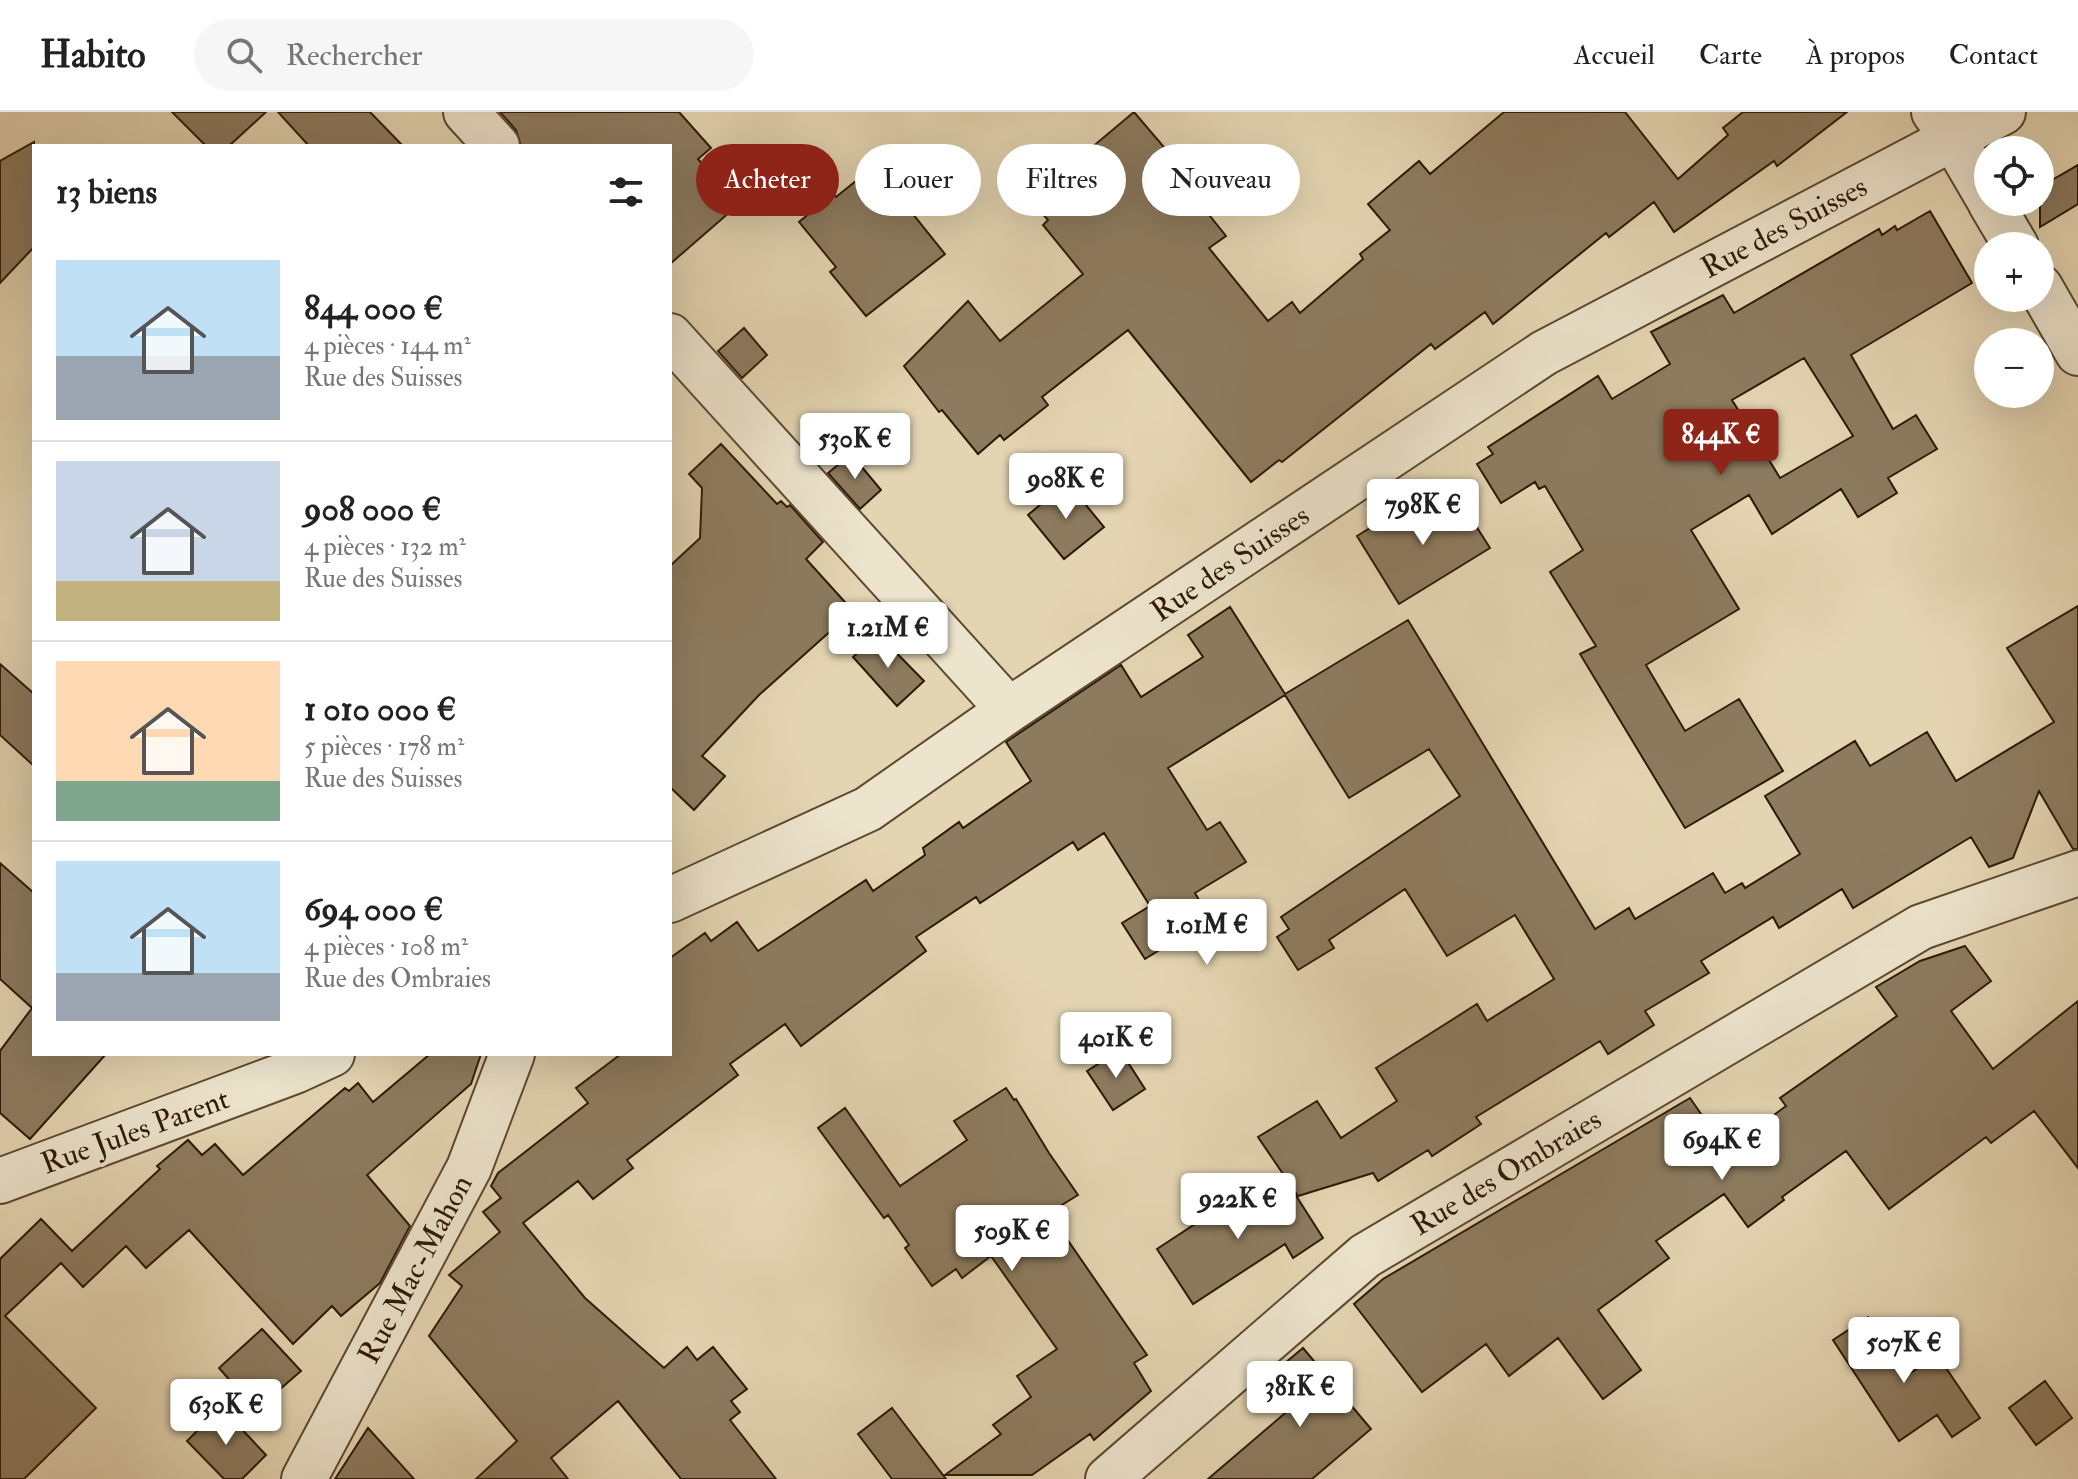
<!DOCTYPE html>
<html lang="fr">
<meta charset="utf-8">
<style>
body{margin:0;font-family:"IM FELL Double Pica",serif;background:#f6f6f6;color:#222;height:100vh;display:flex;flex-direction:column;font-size:30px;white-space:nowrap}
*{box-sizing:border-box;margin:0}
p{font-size:26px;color:#767676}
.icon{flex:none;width:44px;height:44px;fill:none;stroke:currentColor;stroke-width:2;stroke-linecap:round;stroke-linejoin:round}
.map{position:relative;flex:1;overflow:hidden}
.side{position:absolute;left:32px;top:32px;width:640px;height:912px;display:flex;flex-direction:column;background:#fff;border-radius:0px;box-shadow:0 8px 32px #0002}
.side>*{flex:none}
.hud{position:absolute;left:696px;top:32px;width:760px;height:72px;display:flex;gap:16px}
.fabs{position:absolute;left:1974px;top:24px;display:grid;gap:16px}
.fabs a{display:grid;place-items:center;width:80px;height:80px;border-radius:50%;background:#fff;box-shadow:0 8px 32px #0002;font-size:40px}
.price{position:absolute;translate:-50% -68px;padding:0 18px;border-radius:8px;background:#fff;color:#222;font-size:26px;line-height:52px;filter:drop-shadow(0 2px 4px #0008)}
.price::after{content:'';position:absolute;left:50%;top:48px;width:24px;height:18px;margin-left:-12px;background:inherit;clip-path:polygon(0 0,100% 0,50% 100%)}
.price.active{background:#8f2418;color:#fff}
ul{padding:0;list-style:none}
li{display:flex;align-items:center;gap:24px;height:200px;padding:0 24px}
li+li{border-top:2px solid #e0e0e0}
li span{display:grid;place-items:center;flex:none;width:224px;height:160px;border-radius:0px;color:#555}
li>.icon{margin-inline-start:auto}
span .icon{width:96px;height:96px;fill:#fffc;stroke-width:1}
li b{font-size:34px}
h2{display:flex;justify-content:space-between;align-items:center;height:96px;padding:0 24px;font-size:34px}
.tag{padding:0 28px;border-radius:36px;background:#fff;box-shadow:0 8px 32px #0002;font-size:28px;line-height:72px}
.tag.active{background:#8f2418;color:#fff}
header{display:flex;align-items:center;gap:48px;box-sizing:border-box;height:112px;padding:0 40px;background:#fff;border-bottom:2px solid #e0e0e0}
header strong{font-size:38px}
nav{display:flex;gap:44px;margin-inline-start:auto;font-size:28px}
.search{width:560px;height:72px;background:#f6f6f6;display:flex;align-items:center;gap:20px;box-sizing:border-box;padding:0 28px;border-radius:44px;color:#767676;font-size:30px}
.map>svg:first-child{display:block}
.building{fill:#8d7b5f;stroke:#2e1a06;stroke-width:2;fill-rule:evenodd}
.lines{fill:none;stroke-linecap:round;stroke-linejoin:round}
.minor-casing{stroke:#5c4931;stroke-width:48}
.minor{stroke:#ede4cd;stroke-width:44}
.labels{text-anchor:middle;stroke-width:8;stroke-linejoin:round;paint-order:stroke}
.street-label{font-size:30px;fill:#2e1a06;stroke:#ede4cd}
</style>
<header>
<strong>Habito</strong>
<div class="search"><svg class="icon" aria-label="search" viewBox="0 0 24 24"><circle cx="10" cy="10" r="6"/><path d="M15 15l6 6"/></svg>Rechercher</div>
<nav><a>Accueil</a><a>Carte</a><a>À propos</a><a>Contact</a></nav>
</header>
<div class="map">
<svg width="2078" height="1367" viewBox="0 0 2078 1367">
<rect width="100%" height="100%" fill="#e4d5b2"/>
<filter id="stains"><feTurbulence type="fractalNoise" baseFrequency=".0025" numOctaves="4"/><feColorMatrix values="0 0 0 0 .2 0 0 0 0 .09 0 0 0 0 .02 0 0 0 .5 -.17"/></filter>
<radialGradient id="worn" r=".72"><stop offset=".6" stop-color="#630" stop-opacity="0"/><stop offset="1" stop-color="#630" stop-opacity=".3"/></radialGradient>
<path class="building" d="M 172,0 L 266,0 L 229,34 L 206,34 Z
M 278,0 L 370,0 L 403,34 L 309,34 Z
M 500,0 L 679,0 L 711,36 L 698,47 L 738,93 L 670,152 L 670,34 L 521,34 L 516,18 Z
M 1134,0 L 1180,54 L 1174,59 L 1226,124 L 1209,136 L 1268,209 L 1292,190 L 1300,201 L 1363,147 L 1360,142 L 1390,118 L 1368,92 L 1419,49 L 1430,62 L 1504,0 L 1625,0 L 1678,67 L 1728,23 L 1723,16 L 1743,0 L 1847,0 L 1777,54 L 1774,49 L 1674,120 L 1654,90 L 1609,125 L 1606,121 L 1493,212 L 1485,200 L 1435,237 L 1431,232 L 1282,350 L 1279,348 L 1251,370 L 1128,218 L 1042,285 L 1048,293 L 1004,328 L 1000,323 L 978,342 L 942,298 L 939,300 L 904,254 L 968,189 L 1000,229 L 1083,162 L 1043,113 L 1048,108 L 1027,84 L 1056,60 L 1059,63 Z
M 34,30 L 34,135 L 0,171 L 0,49 Z
M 892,40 L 926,82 L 908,96 L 945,142 L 866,204 L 830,160 L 836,155 L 799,110 L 833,82 L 836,85 Z
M 2078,53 L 2078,92 L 2040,115 L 2040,75 Z
M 1930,99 L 1972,171 L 1851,243 L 1893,317 L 1916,303 L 1937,337 L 1888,366 L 1897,381 L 1858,405 L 1841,377 L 1772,422 L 1749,383 L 1691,418 L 1739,497 L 1646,553 L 1685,619 L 1739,587 L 1783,659 L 1685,716 L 1580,542 L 1596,534 L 1550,460 L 1583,438 L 1545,374 L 1539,377 L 1535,370 L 1501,391 L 1477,352 L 1493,342 L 1488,335 L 1598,264 L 1612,287 L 1670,252 L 1651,220 L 1723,183 L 1734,201 L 1879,117 L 1882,123 L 1895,114 L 1897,118 ZM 1804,246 L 1853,324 L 1780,366 L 1732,288 Z
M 744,216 L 767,243 L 742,266 L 718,239 Z
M 721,332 L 777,392 L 781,389 L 787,395 L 790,393 L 823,430 L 806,447 L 853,499 L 759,583 L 702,644 L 725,664 L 694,698 L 672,677 L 670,679 L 670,454 L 700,426 L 702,376 L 689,362 Z
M 851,342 L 881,378 L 860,397 L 828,361 Z
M 1067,370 L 1104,415 L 1064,447 L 1028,403 Z
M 1455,381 L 1490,436 L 1399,492 L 1357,424 L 1391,403 L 1397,414 Z
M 2078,494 L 2078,737 L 2073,737 L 2039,679 L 2013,746 L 1989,755 L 1971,725 L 1853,796 L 1842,777 L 1779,816 L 1773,805 L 1701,849 L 1709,861 L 1645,899 L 1654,913 L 1608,942 L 1600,929 L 1476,1005 L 1481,1012 L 1432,1044 L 1428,1038 L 1378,1069 L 1373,1061 L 1298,1084 L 1258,1025 L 1317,989 L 1341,1026 L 1397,989 L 1376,956 L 1477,892 L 1487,909 L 1554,867 L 1515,803 L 1447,844 L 1405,777 L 1329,828 L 1334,836 L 1298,858 L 1277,825 L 1289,817 L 1281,805 L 1460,684 L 1429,637 L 1349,686 L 1285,583 L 1168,656 L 1207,718 L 1220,710 L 1246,750 L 1195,781 L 1203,795 L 1167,819 L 1174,829 L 1145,847 L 1122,811 L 1150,794 L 1104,721 L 1078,738 L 1073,730 L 980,791 L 976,785 L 916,825 L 926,839 L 801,934 L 785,912 L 730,952 L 738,963 L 627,1048 L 633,1056 L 593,1087 L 578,1069 L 523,1111 L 585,1186 L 664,1256 L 687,1235 L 697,1248 L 713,1235 L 747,1277 L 731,1289 L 740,1300 L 730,1308 L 776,1367 L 681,1367 L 618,1289 L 551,1346 L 568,1367 L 476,1367 L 517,1329 L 429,1224 L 462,1174 L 449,1163 L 500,1120 L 483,1100 L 501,1086 L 491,1074 L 498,1061 L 588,991 L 576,976 L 621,942 L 670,942 L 670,846 L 705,821 L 711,829 L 737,810 L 758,839 L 866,768 L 873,779 L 925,743 L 923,736 L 959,710 L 963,716 L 1031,669 L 1006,630 L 1121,553 L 1141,585 L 1203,545 L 1188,523 L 1230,495 L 1285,582 L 1408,508 L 1595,817 L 1629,796 L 1635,807 L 1713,761 L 1725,781 L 1742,771 L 1745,776 L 1800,742 L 1765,684 L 1855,629 L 1870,654 L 1927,620 L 1956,669 L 2054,610 L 2007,536 Z
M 878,522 L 924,569 L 897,594 L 853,545 Z
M 0,552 L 34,582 L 34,654 L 0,623 Z
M 0,751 L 34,781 L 34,942 L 106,942 L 30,1027 L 0,1001 L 0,939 L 32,896 L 0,867 Z
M 1965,834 L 1991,869 L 1951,899 L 1993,957 L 2078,889 L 2078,1056 L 2034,999 L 1991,1031 L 1986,1025 L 1889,1097 L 1846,1039 L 1782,1085 L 1784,1088 L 1748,1115 L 1724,1082 L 1656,1129 L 1669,1146 L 1598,1198 L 1641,1258 L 1603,1287 L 1558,1226 L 1509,1264 L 1486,1232 L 1422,1280 L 1354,1192 L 1383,1167 L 1690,986 L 1726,1038 L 1786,994 L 1780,986 L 1897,904 L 1876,875 L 1920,849 Z
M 1120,938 L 1145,977 L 1113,998 L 1087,959 Z
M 430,942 L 481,942 L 471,972 L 367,1063 L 410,1114 L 380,1171 L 341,1204 L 332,1194 L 293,1232 L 189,1118 L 146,1156 L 126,1134 L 83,1175 L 61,1151 L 5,1204 L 96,1296 L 24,1367 L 0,1367 L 0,1147 L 41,1107 L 72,1139 L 160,1057 L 157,1054 L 188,1028 L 202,1043 L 215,1032 L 243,1063 L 345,976 L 349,979 L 358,971 L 373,990 Z
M 1006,976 L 1014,988 L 1016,987 L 1049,1041 L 1078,1083 L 1049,1101 L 1147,1243 L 1134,1251 L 1151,1279 L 1094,1328 L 1090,1322 L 1032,1363 L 945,1363 L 1001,1322 L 993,1313 L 1031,1285 L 1017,1264 L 1057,1237 L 991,1144 L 962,1166 L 956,1157 L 932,1174 L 905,1136 L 909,1133 L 888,1103 L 884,1106 L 818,1016 L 845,996 L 900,1074 L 967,1028 L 954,1009 Z
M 1286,1068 L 1323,1126 L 1293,1146 L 1285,1132 L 1193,1192 L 1157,1137 L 1221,1095 L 1227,1106 Z
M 1868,1205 L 1909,1262 L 1937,1243 L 1980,1306 L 1952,1325 L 1937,1303 L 1899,1329 L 1833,1228 Z
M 262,1217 L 301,1259 L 256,1298 L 219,1256 Z
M 1303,1236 L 1371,1317 L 1312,1367 L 1208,1367 L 1298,1290 L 1273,1261 Z
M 2045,1269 L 2072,1306 L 2036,1333 L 2009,1296 Z
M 221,1295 L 266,1343 L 242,1367 L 224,1367 L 187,1329 Z
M 892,1296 L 946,1367 L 892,1367 L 858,1322 Z
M 368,1316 L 414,1367 L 335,1367 Z"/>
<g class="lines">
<defs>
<path id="minor" d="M 466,0 L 497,34
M 1934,0 L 1953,26 L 1988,86
M 1990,90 L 2016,134
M 2040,175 L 2078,241
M 670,224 L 1009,598
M 670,788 L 868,697 L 1009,598 L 1544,241 L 2003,0
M 0,1069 L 295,959 L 332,942
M 304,1367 L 469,1056 L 512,942
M 1108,1367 L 1365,1144 L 1921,815 L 2078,761"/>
</defs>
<use href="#minor" class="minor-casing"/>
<use href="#minor" class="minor"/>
</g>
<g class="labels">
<g class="street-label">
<text transform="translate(1784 115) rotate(-28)" y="10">Rue des Suisses</text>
<text transform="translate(1230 451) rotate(-34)" y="10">Rue des Suisses</text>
<text transform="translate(135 1019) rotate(-20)" y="10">Rue Jules Parent</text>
<text transform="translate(1506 1060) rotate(-31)" y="10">Rue des Ombraies</text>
<text transform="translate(415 1157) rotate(-62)" y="10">Rue Mac-Mahon</text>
</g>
</g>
<rect width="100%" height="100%" filter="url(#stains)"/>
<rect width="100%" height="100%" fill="url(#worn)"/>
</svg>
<div class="fabs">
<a><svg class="icon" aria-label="locate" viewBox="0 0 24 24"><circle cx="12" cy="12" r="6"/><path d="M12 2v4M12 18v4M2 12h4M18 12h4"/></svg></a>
<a>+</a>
<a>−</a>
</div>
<b class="price active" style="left:1721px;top:365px">844K €</b>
<b class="price" style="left:855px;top:369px">530K €</b>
<b class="price" style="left:1066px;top:409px">908K €</b>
<b class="price" style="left:1423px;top:435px">798K €</b>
<b class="price" style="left:888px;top:558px">1.21M €</b>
<b class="price" style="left:1207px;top:855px">1.01M €</b>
<b class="price" style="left:1116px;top:968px">401K €</b>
<b class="price" style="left:1722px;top:1070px">694K €</b>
<b class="price" style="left:1238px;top:1129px">922K €</b>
<b class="price" style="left:1012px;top:1161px">509K €</b>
<b class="price" style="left:1904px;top:1273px">507K €</b>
<b class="price" style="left:1300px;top:1317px">381K €</b>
<b class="price" style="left:226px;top:1335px">630K €</b>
<div class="hud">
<a class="tag active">Acheter</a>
<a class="tag">Louer</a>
<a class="tag">Filtres</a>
<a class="tag">Nouveau</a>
</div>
<section class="side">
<h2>13 biens<svg class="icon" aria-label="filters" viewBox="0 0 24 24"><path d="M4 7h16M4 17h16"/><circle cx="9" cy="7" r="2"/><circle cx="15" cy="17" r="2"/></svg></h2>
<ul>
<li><span style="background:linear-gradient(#bfe0f5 60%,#9aa5b1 0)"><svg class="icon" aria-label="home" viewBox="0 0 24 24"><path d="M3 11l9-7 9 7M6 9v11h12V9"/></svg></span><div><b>844 000 €</b><p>4 pièces · 144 m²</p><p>Rue des Suisses</p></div></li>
<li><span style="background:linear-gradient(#c9d6e8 75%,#c2b280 0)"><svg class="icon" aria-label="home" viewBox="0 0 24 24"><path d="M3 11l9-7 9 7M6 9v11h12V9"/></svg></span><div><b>908 000 €</b><p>4 pièces · 132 m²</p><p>Rue des Suisses</p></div></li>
<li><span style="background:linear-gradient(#ffd9b3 75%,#7fa58c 0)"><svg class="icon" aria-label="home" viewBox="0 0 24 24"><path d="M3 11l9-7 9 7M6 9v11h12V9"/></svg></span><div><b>1 010 000 €</b><p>5 pièces · 178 m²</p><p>Rue des Suisses</p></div></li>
<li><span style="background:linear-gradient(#bfe0f5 70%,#9aa5b1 0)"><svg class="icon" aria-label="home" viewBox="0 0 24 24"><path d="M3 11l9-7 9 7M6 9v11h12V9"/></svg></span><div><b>694 000 €</b><p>4 pièces · 108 m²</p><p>Rue des Ombraies</p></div></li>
</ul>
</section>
</div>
